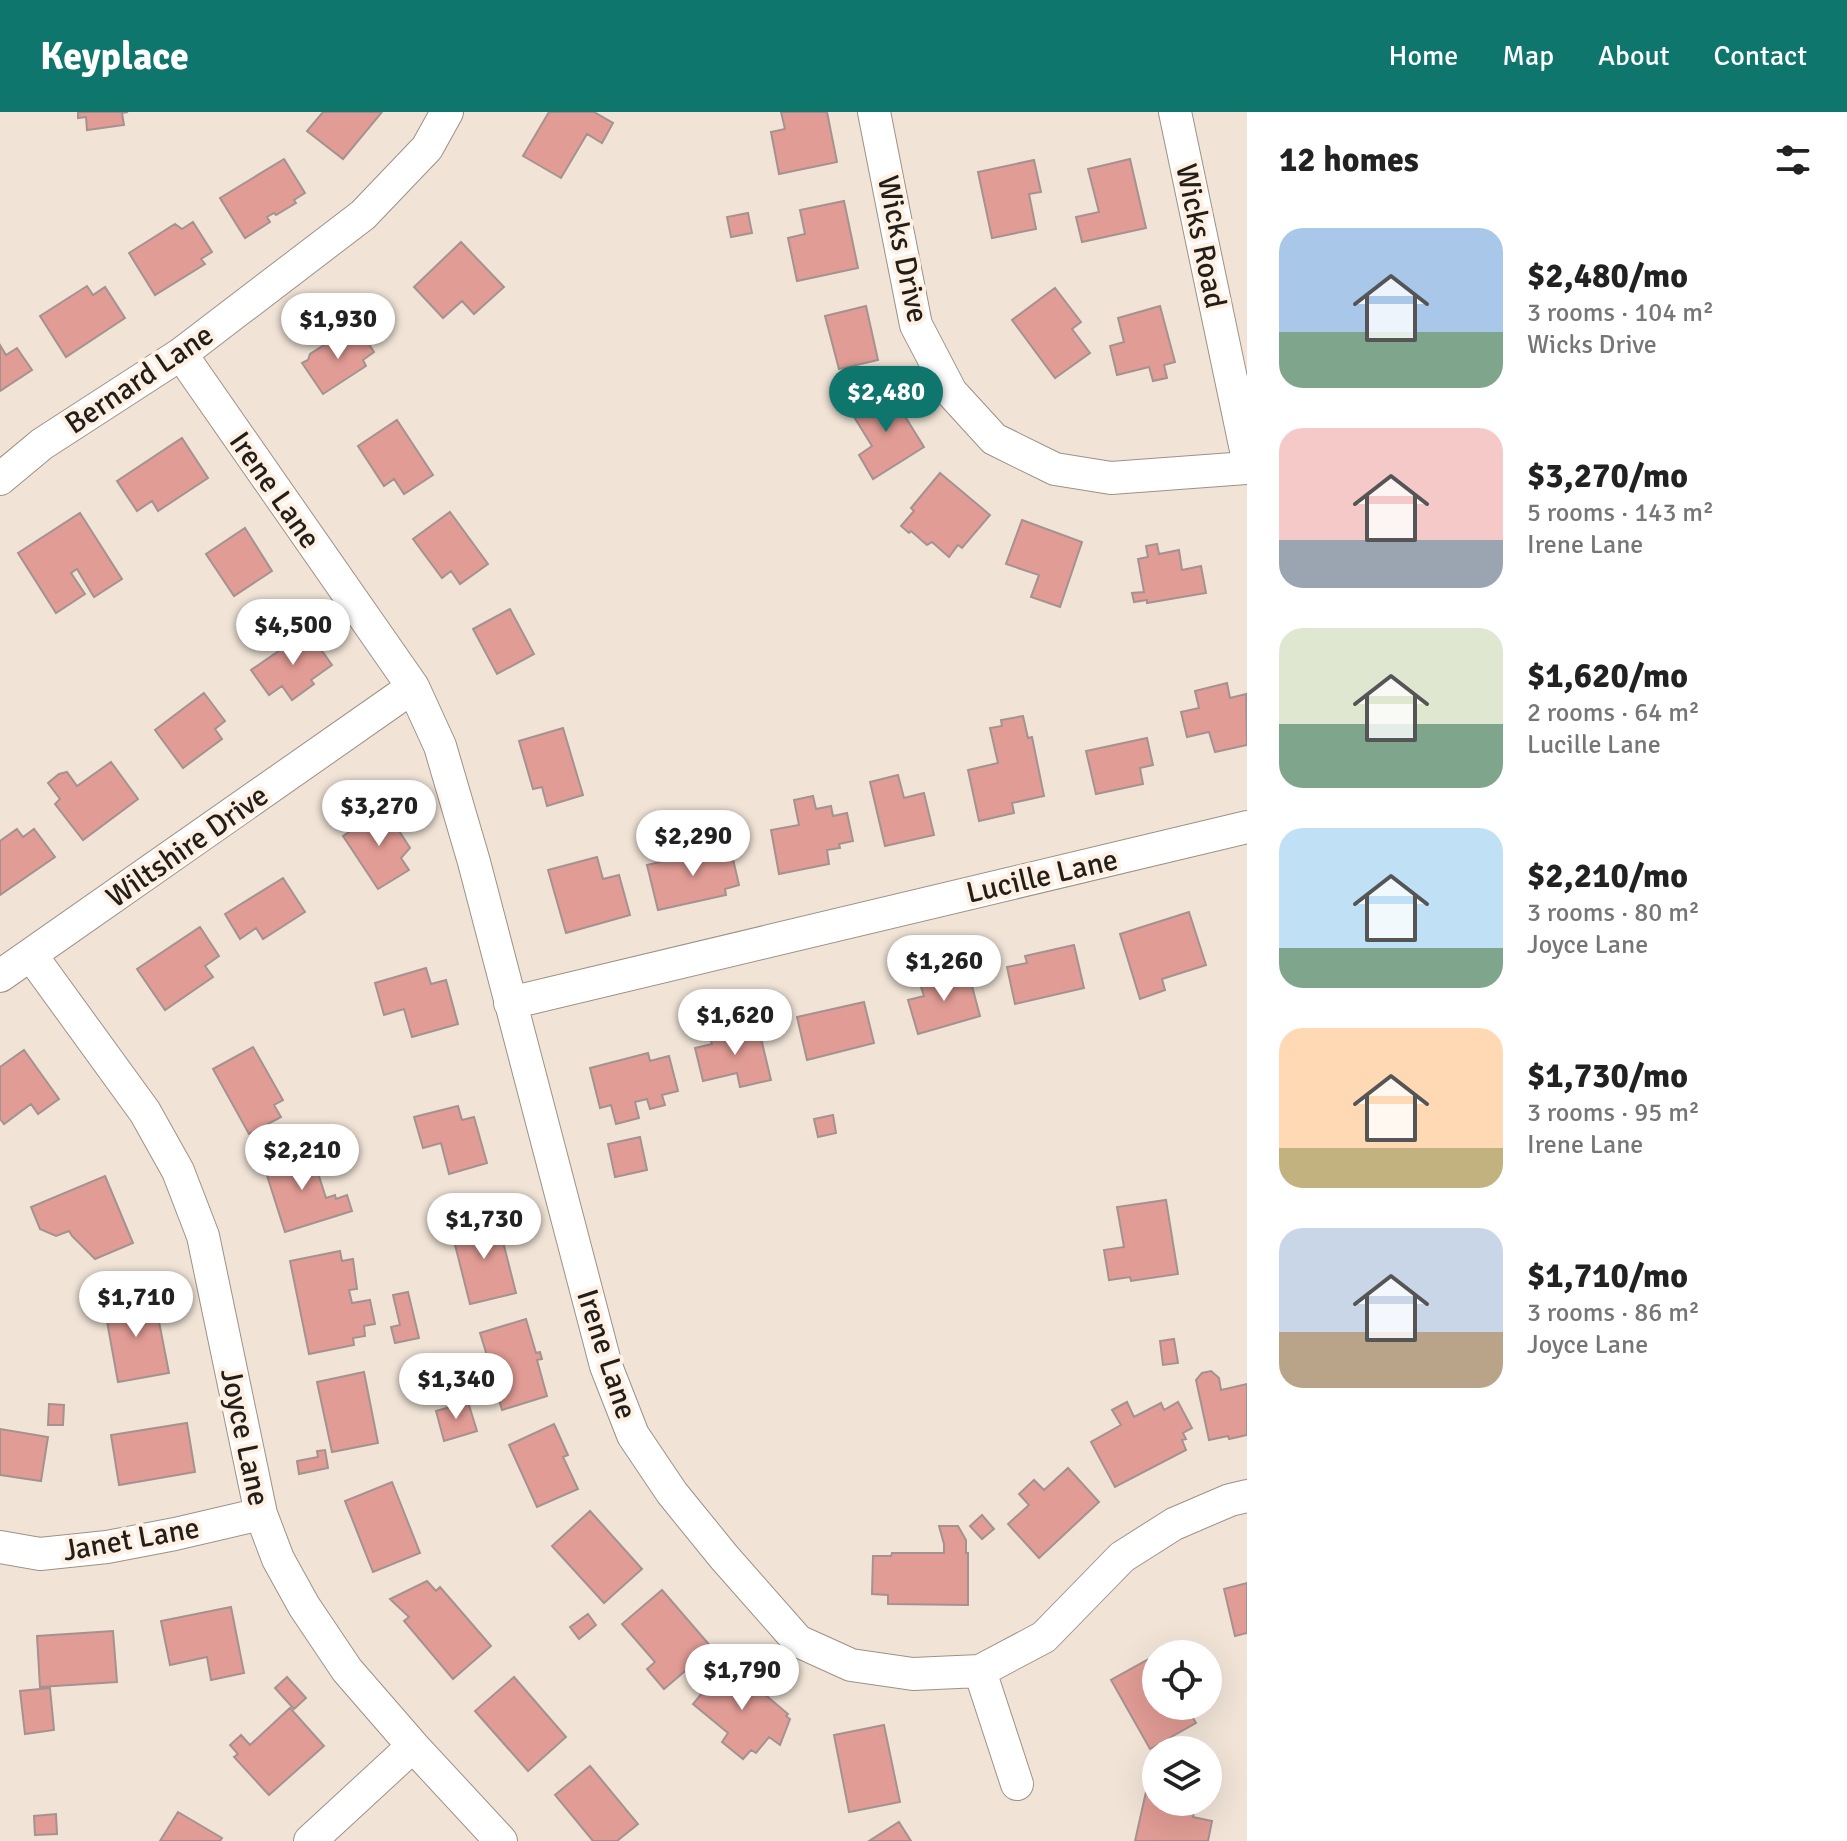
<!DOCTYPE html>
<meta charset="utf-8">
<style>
body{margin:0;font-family:Signika,sans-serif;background:#f6f6f6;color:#222;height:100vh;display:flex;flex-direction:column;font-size:30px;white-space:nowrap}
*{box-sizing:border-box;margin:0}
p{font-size:26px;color:#767676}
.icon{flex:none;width:44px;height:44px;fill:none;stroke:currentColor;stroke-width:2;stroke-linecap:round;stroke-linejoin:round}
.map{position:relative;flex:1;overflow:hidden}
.drawer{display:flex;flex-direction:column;background:#fff;width:600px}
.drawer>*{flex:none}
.tools{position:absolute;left:1142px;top:1528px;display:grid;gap:16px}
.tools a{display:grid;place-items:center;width:80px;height:80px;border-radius:50%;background:#fff;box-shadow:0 8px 32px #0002;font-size:40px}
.price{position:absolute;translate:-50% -68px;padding:0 18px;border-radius:28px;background:#fff;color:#222;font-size:26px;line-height:52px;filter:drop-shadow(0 2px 4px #0008)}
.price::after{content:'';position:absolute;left:50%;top:48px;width:24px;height:18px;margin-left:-12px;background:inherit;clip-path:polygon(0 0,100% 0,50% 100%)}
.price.active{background:#0f766e;color:#fff}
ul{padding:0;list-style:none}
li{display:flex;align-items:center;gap:24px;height:200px;padding:0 32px}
li span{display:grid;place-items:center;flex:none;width:224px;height:160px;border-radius:24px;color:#555}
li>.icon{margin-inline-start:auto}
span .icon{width:96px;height:96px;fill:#fffc;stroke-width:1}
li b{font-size:34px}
h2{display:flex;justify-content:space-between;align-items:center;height:96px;padding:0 32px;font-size:34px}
header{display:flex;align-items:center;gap:48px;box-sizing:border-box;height:112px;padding:0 40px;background:#0f766e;color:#fff}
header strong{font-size:38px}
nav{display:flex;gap:44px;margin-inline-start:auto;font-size:28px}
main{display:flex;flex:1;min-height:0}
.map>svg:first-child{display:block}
.building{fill:#e19c95;stroke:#a59290;stroke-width:2}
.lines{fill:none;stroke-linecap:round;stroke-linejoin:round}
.minor-casing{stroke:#9d9185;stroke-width:34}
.minor{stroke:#fff;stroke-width:32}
.labels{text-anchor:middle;stroke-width:8;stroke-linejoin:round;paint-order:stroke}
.street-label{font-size:30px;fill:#221e19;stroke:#fef1e4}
</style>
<header>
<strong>Keyplace</strong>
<nav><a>Home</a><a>Map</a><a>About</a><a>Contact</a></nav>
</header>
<main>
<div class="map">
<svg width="1247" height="1729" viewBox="0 0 1247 1729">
<rect width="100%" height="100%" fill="#f1e4d7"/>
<path class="building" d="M 78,0 L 128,0 L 122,1 L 124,13 L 87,18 L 86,5 L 78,6 Z
M 323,0 L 382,0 L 343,47 L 307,19 Z
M 549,0 L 594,0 L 613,11 L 602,31 L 587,22 L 561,66 L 523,44 Z
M 781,0 L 827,0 L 837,50 L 779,62 L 771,20 L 785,17 Z
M 284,47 L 305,81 L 294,88 L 296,91 L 276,103 L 274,101 L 267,105 L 270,110 L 245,126 L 220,86 Z
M 1130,47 L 1146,116 L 1082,130 L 1076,105 L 1099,100 L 1088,57 Z
M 1034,48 L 1041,80 L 1029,82 L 1036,117 L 992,126 L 978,60 Z
M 844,89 L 858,156 L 797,169 L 788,126 L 805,122 L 800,98 Z
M 748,101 L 752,121 L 731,125 L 727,105 Z
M 193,110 L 212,140 L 201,147 L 205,152 L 155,183 L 129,141 L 175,112 L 182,117 Z
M 461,130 L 504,175 L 474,202 L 462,189 L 443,206 L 414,175 Z
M 87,174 L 93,183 L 105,175 L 125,206 L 66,245 L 40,204 Z
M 1055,176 L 1081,210 L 1072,217 L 1090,241 L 1055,266 L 1012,208 Z
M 866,194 L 878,248 L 839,257 L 825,204 Z
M 1160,194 L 1175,250 L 1164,253 L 1167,266 L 1153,269 L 1149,255 L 1117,263 L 1110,234 L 1124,230 L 1118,206 Z
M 359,217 L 374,240 L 363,248 L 366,254 L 323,282 L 302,251 L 308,248 L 310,242 L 329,230 L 334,233 Z
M 0,233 L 6,243 L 17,236 L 32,258 L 0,279 Z
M 888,277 L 924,335 L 873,367 L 859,343 L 872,334 L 851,300 Z
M 397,308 L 433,363 L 404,382 L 394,367 L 384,374 L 358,334 Z
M 182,326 L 208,366 L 158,399 L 152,389 L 137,399 L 117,369 Z
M 940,361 L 990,403 L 962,436 L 958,433 L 949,445 L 932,430 L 927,433 L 911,419 L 909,421 L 901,414 L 914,399 L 911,396 Z
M 450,400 L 488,452 L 460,472 L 451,459 L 442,466 L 413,427 Z
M 80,401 L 122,467 L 94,485 L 77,457 L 71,461 L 85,482 L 56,501 L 18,441 Z
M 1022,408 L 1082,430 L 1060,495 L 1031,485 L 1039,463 L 1006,452 Z
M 245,416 L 272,459 L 234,484 L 206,442 Z
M 1157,432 L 1159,442 L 1179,438 L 1182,458 L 1201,454 L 1206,481 L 1147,491 L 1147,488 L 1134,490 L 1132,481 L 1144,480 L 1138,447 L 1148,445 L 1146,434 Z
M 510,497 L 534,542 L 497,562 L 473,517 Z
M 308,519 L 332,553 L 311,568 L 314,572 L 292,588 L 282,574 L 269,583 L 251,558 Z
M 1227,571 L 1230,586 L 1246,582 L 1247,633 L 1215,640 L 1209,620 L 1187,625 L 1181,600 L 1199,596 L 1195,579 Z
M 204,581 L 225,609 L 215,617 L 222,627 L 183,656 L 155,618 Z
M 1023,604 L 1028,626 L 1032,625 L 1044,684 L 1012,691 L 1014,701 L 979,709 L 968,658 L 998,651 L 990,616 L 1002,614 L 1001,608 Z
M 563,616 L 583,683 L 547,694 L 542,675 L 533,677 L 519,629 Z
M 1147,626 L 1153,653 L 1140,656 L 1143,672 L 1096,682 L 1086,639 Z
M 111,650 L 138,687 L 83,728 L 55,692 L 60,687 L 48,671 L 59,662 L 67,660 L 77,674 Z
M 898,663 L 904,686 L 924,681 L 934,723 L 885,734 L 870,670 Z
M 813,684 L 816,697 L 831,694 L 833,704 L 847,701 L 853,729 L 839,732 L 840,736 L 827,738 L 829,752 L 779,762 L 771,718 L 799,713 L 794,688 Z
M 385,697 L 410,736 L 401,746 L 409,758 L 378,777 L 343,724 Z
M 17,717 L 23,725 L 34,717 L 55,745 L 0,783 L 0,729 Z
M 730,734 L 739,773 L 725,777 L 726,783 L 658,798 L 647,753 Z
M 597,745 L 603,767 L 619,763 L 630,803 L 566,821 L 548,758 Z
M 283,766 L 305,800 L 263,827 L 256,816 L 240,827 L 225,802 Z
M 1189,800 L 1206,853 L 1162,867 L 1165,878 L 1140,887 L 1120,822 Z
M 200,815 L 219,844 L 205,854 L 213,865 L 165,898 L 137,857 Z
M 1074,833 L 1084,876 L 1015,892 L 1007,855 L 1027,851 L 1025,844 Z
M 426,856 L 431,872 L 446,868 L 458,912 L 412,925 L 404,897 L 384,903 L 375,871 Z
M 968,859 L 980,904 L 918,922 L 908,888 L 924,884 L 920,872 Z
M 864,890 L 874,931 L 807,948 L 797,905 Z
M 758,914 L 771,968 L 740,975 L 737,961 L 703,969 L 695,936 L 712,932 L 710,925 Z
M 253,935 L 283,988 L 274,993 L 281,1005 L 249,1022 L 213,957 Z
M 24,938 L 59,987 L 38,1002 L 31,992 L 4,1012 L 0,1007 L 0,955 Z
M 648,941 L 650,949 L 669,944 L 678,979 L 662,983 L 665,993 L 650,997 L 647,987 L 635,990 L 639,1006 L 616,1012 L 611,993 L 600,996 L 590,956 Z
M 458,994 L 462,1008 L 474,1005 L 487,1051 L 449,1062 L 441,1031 L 423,1036 L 414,1005 Z
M 833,1003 L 836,1021 L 818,1025 L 814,1007 Z
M 640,1025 L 647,1058 L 615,1065 L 608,1032 Z
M 310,1036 L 326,1086 L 335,1083 L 336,1087 L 347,1083 L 352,1099 L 285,1120 L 263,1051 Z
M 105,1064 L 133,1131 L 95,1147 L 72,1124 L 69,1119 L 56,1124 L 40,1117 L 31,1095 Z
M 1166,1088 L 1178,1162 L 1131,1169 L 1130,1165 L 1109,1168 L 1104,1138 L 1124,1135 L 1117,1095 Z
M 497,1106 L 516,1181 L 470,1192 L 451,1117 Z
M 340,1139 L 342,1149 L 353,1147 L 357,1177 L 349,1178 L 352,1191 L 370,1188 L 375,1212 L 364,1214 L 365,1224 L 353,1226 L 354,1233 L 309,1242 L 290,1149 Z
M 408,1180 L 419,1226 L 395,1231 L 391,1215 L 400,1213 L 393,1183 Z
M 154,1184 L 169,1261 L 118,1270 L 104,1193 Z
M 526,1207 L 536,1241 L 540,1240 L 542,1247 L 537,1248 L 547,1284 L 502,1298 L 493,1267 L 485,1269 L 480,1253 L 489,1250 L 480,1221 Z
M 1174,1227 L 1178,1251 L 1163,1253 L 1160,1229 Z
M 1211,1259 L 1219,1266 L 1221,1278 L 1247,1272 L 1247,1323 L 1229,1327 L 1228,1324 L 1209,1328 L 1196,1268 L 1202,1261 Z
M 364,1260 L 378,1331 L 332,1340 L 317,1270 Z
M 468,1290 L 477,1319 L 444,1329 L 436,1299 Z
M 1127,1290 L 1134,1305 L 1161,1291 L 1164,1298 L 1178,1290 L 1192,1316 L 1183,1321 L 1186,1327 L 1182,1328 L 1186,1338 L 1115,1375 L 1091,1330 L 1121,1313 L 1112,1298 Z
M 49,1292 L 64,1293 L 63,1313 L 48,1313 Z
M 187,1311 L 195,1360 L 119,1373 L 111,1323 Z
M 554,1312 L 568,1343 L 563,1345 L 578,1377 L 537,1395 L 509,1333 Z
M 0,1317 L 48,1325 L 41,1369 L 0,1363 Z
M 325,1338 L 328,1356 L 299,1362 L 297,1349 L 318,1345 L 317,1339 Z
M 1068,1356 L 1099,1390 L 1039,1446 L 1008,1412 L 1029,1393 L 1019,1382 L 1034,1368 L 1044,1378 Z
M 392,1370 L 420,1441 L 373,1460 L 345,1389 Z
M 590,1399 L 642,1457 L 604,1491 L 552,1434 Z
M 982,1403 L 994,1417 L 982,1427 L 970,1414 Z
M 939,1414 L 958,1414 L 966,1428 L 966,1441 L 968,1441 L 968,1493 L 888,1492 L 888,1483 L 872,1482 L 873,1444 L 891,1444 L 892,1441 L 944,1441 L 944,1432 Z
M 427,1469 L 436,1479 L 440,1475 L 491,1534 L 453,1567 L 404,1509 L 409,1505 L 390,1487 Z
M 1247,1471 L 1247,1521 L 1235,1524 L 1224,1477 Z
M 662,1478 L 712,1536 L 664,1577 L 647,1557 L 655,1550 L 622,1512 Z
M 231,1495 L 244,1561 L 211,1568 L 207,1545 L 170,1553 L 161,1509 Z
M 588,1502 L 596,1513 L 579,1527 L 570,1515 Z
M 113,1519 L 117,1570 L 40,1575 L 37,1524 Z
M 1156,1543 L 1156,1594 L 1186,1594 L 1196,1611 L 1150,1637 L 1111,1568 Z
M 726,1552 L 747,1570 L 751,1566 L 758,1571 L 755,1574 L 788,1602 L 786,1604 L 790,1607 L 780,1633 L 769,1625 L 756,1641 L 751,1638 L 743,1647 L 722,1630 L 728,1621 L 693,1592 Z
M 287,1565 L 306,1586 L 294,1597 L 275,1576 Z
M 514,1565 L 566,1625 L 528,1659 L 475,1599 Z
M 50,1576 L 54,1618 L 25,1622 L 20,1579 Z
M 290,1596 L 324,1634 L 269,1683 L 234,1645 L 238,1642 L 230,1633 L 241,1623 L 250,1633 Z
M 884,1613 L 900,1690 L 849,1700 L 834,1623 Z
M 1152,1653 L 1156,1654 L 1156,1690 L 1196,1690 L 1193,1705 L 1212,1709 L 1208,1729 L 1135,1729 Z
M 590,1654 L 638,1712 L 617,1729 L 593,1729 L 555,1683 Z
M 178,1700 L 222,1726 L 220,1729 L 160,1729 Z
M 56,1702 L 57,1722 L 35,1723 L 34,1704 Z
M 899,1710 L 911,1729 L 869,1729 Z"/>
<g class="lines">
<defs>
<path id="minor" d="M 874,0 L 916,213 L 951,280 L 994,327 L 1055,357 L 1111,366 L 1247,356
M 1175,0 L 1247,343
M 181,242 L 413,575 L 440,634 L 474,750 L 606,1254 L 633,1323 L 672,1381 L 724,1445 L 798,1529 L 851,1553 L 913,1562 L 980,1559 L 1044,1525 L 1122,1445 L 1174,1412 L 1230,1388 L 1247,1384
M 0,367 L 42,332 L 181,242 L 363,103 L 427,36 L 447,0
M 31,843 L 145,1000 L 178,1059 L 203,1124 L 261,1402 L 278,1447 L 304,1494 L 347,1558 L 413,1634 L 501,1729
M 0,864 L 413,575
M 510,891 L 1247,715
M 0,1435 L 40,1442 L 107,1435 L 175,1422 L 261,1402
M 980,1559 L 1017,1672
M 310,1729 L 413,1634"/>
</defs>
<use href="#minor" class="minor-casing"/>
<use href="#minor" class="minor"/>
</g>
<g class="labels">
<g class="street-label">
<text transform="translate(1201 124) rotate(78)" y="10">Wicks Road</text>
<text transform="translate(903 137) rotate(78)" y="10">Wicks Drive</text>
<text transform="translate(139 267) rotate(-34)" y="10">Bernard Lane</text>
<text transform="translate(275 378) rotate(55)" y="10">Irene Lane</text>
<text transform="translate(187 734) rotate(-35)" y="10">Wiltshire Drive</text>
<text transform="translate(1042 764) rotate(-13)" y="10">Lucille Lane</text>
<text transform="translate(607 1242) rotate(72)" y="10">Irene Lane</text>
<text transform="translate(245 1325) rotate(78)" y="10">Joyce Lane</text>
<text transform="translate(131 1427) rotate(-10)" y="10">Janet Lane</text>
</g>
</g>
</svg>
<div class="tools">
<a><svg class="icon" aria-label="locate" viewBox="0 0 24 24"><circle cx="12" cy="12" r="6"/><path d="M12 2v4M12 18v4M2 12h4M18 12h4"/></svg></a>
<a><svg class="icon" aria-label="layers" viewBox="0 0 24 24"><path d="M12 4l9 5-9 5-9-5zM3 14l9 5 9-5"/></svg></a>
</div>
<b class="price" style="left:338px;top:249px">$1,930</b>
<b class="price active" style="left:886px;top:322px">$2,480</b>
<b class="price" style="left:293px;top:555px">$4,500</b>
<b class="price" style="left:379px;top:736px">$3,270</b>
<b class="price" style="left:693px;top:766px">$2,290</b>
<b class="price" style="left:944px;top:891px">$1,260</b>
<b class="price" style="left:735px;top:945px">$1,620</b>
<b class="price" style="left:302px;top:1080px">$2,210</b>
<b class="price" style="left:484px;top:1149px">$1,730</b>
<b class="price" style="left:136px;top:1227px">$1,710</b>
<b class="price" style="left:456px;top:1309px">$1,340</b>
<b class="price" style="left:742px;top:1600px">$1,790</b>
</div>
<section class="drawer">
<h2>12 homes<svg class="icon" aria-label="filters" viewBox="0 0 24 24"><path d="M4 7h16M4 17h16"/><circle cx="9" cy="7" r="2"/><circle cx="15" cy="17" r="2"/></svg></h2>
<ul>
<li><span style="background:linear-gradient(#a9c7e8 65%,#7fa58c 0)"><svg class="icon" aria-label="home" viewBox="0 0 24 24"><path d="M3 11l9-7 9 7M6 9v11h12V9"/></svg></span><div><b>$2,480/mo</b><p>3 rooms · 104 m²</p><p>Wicks Drive</p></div></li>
<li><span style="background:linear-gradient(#f6c9c9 70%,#9aa5b1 0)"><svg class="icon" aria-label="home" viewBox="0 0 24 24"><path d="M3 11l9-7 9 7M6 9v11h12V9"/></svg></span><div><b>$3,270/mo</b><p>5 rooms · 143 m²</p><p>Irene Lane</p></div></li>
<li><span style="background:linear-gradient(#dfe7d0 60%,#7fa58c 0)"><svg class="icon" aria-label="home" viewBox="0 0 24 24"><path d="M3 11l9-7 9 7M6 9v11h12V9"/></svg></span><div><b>$1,620/mo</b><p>2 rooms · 64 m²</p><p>Lucille Lane</p></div></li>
<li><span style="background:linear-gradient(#bfe0f5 75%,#7fa58c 0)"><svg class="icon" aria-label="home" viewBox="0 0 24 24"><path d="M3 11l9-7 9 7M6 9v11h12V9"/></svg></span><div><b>$2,210/mo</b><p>3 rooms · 80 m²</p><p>Joyce Lane</p></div></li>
<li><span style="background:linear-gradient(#ffd9b3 75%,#c2b280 0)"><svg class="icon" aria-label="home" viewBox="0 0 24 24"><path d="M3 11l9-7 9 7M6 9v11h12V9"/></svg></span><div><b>$1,730/mo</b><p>3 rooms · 95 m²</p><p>Irene Lane</p></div></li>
<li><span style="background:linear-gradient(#c9d6e8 65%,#b9a48a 0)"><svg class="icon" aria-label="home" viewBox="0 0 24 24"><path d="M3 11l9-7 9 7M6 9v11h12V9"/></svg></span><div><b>$1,710/mo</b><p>3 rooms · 86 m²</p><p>Joyce Lane</p></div></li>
</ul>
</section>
</main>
